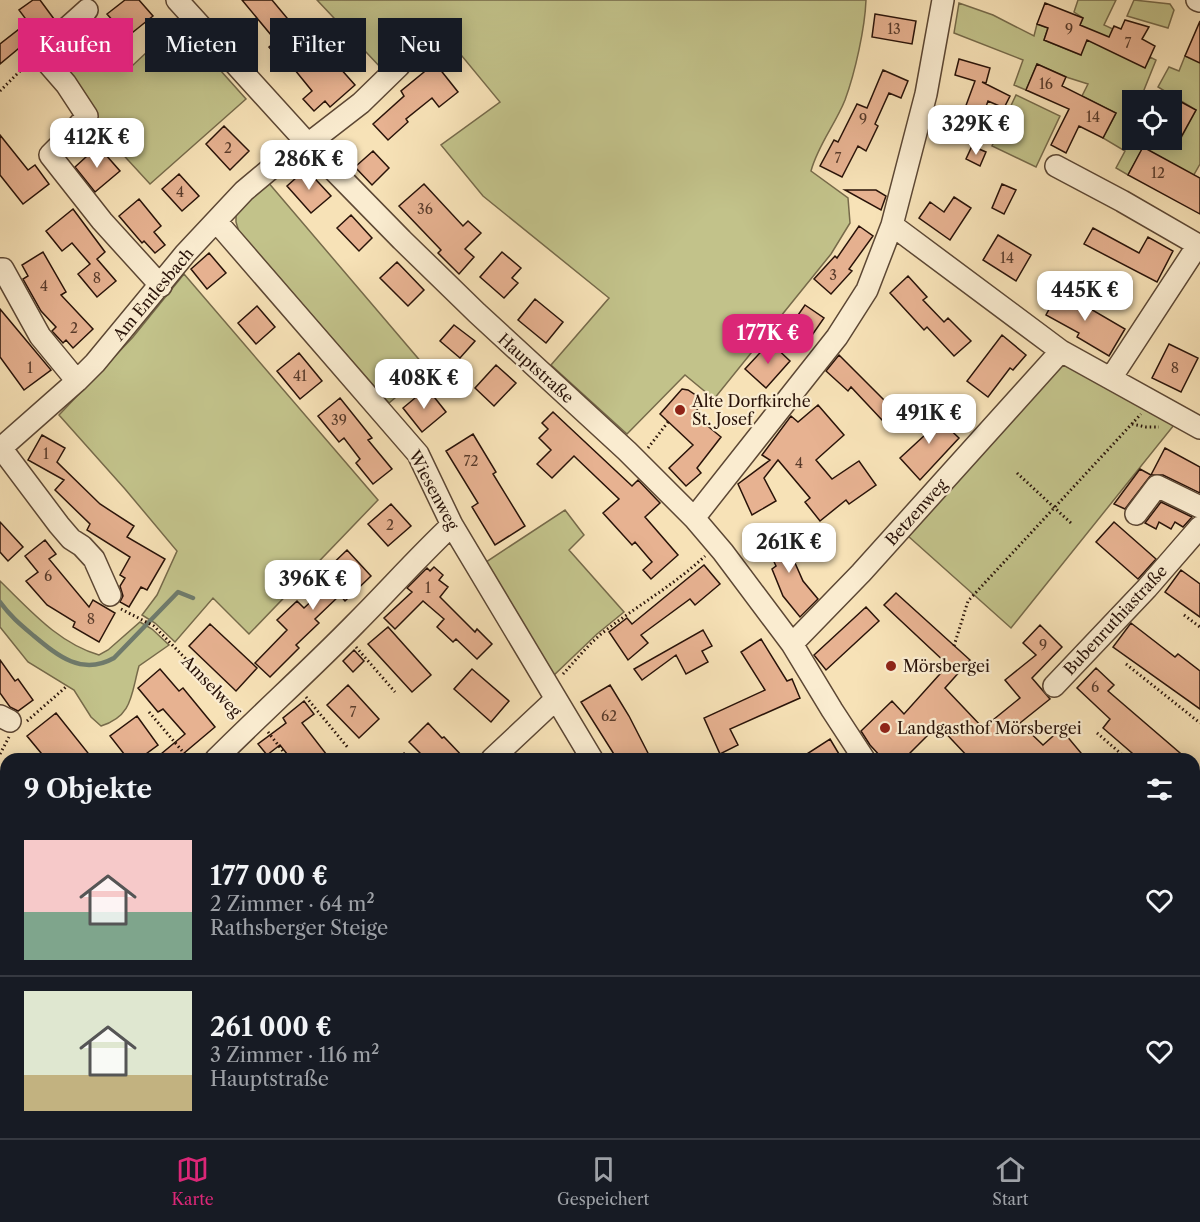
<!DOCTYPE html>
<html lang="de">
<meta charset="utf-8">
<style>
body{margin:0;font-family:"Libre Caslon Text",serif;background:#242831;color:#f1f3f6;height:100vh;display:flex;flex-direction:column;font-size:22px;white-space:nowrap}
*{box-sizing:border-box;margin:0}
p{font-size:20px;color:#9ea1a6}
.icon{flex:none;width:33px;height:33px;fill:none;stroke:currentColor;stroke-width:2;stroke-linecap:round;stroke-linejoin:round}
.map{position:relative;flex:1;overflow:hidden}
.side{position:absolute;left:0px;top:753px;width:1200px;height:386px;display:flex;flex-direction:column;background:#171b24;border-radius:18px 18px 0 0;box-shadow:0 3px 15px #0003}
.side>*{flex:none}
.guide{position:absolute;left:18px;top:18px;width:600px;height:54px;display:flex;gap:12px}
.buttons{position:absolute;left:1122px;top:90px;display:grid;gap:12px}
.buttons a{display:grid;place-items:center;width:60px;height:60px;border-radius:0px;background:#171b24;box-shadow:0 3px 15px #0003;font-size:30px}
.price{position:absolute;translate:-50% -51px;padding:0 14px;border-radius:12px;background:#fff;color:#222;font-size:20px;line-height:39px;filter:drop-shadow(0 2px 3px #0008)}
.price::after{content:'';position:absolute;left:50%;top:36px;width:18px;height:14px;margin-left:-9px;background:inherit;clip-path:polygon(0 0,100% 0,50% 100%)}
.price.current{background:#db2777;color:#fff}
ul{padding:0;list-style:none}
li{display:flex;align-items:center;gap:18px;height:150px;padding:0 24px}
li+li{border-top:2px solid #363941}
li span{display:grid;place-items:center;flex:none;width:168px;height:120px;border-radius:0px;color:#555}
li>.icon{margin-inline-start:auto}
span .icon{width:72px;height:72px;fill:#fffc;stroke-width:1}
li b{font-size:26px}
h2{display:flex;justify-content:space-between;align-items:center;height:72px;padding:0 24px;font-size:26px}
.chip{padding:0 21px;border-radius:0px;background:#171b24;box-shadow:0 3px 15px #0003;font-size:21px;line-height:54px}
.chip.current{background:#db2777;color:#fff}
.tabs{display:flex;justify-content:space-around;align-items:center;height:84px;border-top:2px solid #363941;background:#171b24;font-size:16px;color:#9ea1a6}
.tabs a{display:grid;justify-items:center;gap:3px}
.tabs .current{color:#db2777}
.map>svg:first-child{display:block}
.green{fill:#c2c28a;stroke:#766a4a;stroke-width:1.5}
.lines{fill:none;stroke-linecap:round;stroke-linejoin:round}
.stream{stroke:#6f7a6b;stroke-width:4.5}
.building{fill:#e7b291;stroke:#291309;stroke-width:1.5}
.minor-casing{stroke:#5c4734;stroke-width:24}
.path{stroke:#291309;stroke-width:3;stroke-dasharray:1.5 3;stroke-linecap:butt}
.minor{stroke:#faecd0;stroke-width:21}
.poi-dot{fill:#8f2418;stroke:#faecd0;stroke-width:2}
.labels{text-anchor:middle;stroke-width:4.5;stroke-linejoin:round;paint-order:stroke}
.number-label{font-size:14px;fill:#583b2b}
.street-label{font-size:16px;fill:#291309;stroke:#faecd0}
.poi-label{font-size:16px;fill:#291309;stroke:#faecd0;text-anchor:start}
</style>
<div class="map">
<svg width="1200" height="1138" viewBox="0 0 1200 1138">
<rect width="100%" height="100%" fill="#f7e2b7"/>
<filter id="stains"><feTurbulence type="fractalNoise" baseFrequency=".00333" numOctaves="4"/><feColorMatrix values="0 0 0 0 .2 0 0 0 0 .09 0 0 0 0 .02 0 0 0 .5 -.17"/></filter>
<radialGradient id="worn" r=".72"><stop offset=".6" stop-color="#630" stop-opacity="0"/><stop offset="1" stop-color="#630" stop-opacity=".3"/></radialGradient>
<path class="green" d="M 317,0 L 866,0 C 865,28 855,73 845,100 C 835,125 818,145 811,171 L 848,198 L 850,223 L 831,254 L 714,399 L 685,375 L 627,434 L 551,365 L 609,298 L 483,196 L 441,145 L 500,102 L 443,33 L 405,68 L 382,69 Z
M 1078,0 L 1116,0 L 1104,25 L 1113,29 L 1145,67 L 1150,57 L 1156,60 L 1144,90 L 1153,96 L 1151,100 L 1132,100 L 1132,140 L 1172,140 L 1172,134 L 1181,138 L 1196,110 L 1158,87 L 1169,67 L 1179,71 L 1185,56 L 1200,63 L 1200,164 L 1188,185 L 1143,148 L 1128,175 L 1116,168 L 1125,151 L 1103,138 L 1116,113 L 1082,96 L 1088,84 L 1066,77 L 1037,64 L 1026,90 L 1014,85 L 1023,60 L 954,33 L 959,3 L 993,15 L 1034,36 L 1037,24 L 1048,28 L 1044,40 L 1081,55 L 1080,25 L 1083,18 L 1074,12 Z
M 1134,0 L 1170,4 L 1174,10 L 1168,28 L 1127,16 Z
M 178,23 L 246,99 L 150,184 L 94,123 L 97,113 L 56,59 C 53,47 64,43 72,37 L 81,49 L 103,32 L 132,66 Z
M 1016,95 L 1060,116 L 1036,167 L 992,146 Z
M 267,181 L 428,370 L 389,403 L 239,232 L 236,222 L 236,214 Z
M 184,274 L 378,500 L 249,634 L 213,598 L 175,642 L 155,623 L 142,615 L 157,595 L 177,551 L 125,489 L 59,415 L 133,337 Z
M 1060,362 L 1174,425 L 1011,628 L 908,536 L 980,457 Z
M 565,510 L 584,535 L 569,550 L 624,612 L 597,634 L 553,676 L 486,562 Z
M 0,581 C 30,610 58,643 99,655 L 108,650 L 140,622 L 152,629 L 169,645 L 139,666 C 131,694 133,716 101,726 L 91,717 L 74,690 L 28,662 L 0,627 Z"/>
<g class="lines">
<path class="stream" d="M 0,602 C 10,616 21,625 34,636 C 58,656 82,676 114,658 L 178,592 L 193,598"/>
</g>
<path class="building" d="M 33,0 L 40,0 L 54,19 L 0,64 L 0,44 L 28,22 L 19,10 Z
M 125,0 L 139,0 L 153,16 L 117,45 L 105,30 L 114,22 L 107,14 Z
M 242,0 L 272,0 L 307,42 L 312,38 L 336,69 L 339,67 L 355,85 L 330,107 L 325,101 L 314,111 L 303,99 L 312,91 L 286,59 L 282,62 L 269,47 L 276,41 Z
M 1045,3 L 1083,18 L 1080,25 L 1109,37 L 1114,26 L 1121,29 L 1125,20 L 1149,27 L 1142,39 L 1155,46 L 1145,68 L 1087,40 L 1081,55 L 1044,40 L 1048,28 L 1037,24 Z
M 875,14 L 916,21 L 912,44 L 872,37 Z
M 1200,21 L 1200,63 L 1185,56 Z
M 959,59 L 990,68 L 986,83 L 982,82 L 1010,96 L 1004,108 L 988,101 L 973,143 L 942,131 L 948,114 L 961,119 L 975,81 L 955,75 Z
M 435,63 L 458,92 L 439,107 L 432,98 L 406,119 L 408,122 L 388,140 L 373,124 L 404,96 L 401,91 Z
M 1037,64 L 1066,77 L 1062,86 L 1116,113 L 1103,138 L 1079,126 L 1066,153 L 1051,145 L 1069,109 L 1026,90 Z
M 883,70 L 908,81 L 901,98 L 889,93 L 875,124 L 878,126 L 866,151 L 858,146 L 842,177 L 820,166 L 834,140 L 838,142 L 857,104 L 867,108 Z
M 1172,97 L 1196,110 L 1180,139 L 1172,134 Z
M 224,126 L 249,151 L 230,170 L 206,144 Z
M 0,135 L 28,170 L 35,165 L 49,184 L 23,204 L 0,175 Z
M 98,146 L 120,171 L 95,192 L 75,167 Z
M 972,146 L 986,152 L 980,166 L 966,159 Z
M 1143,147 L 1200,178 L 1200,214 L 1128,175 Z
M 373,151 L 389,168 L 372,185 L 355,167 Z
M 306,169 L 331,196 L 311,213 L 287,186 Z
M 179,174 L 199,196 L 182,211 L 162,189 Z
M 424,184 L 463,226 L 468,221 L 481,233 L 465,249 L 474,257 L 459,274 L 438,253 L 441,250 L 399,206 Z
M 1002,184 L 1016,190 L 1004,214 L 992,208 Z
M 845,190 L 876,190 L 886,196 L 881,210 Z
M 954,197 L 971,208 L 950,240 L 919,218 L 930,202 L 944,212 Z
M 139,199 L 161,226 L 154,232 L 165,245 L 155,253 L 144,241 L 142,243 L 119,216 Z
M 73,209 L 105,252 L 97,259 L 116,281 L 97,297 L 78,274 L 90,264 L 72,243 L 62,251 L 46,231 Z
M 351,215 L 372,238 L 359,251 L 337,228 Z
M 859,226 L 873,236 L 849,269 L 852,271 L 831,294 L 814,279 L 835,256 L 837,258 Z
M 1093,228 L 1139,253 L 1148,237 L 1173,251 L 1157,282 L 1084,244 Z
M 998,235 L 1031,255 L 1016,281 L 983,260 Z
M 43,252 L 66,292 L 61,295 L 93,329 L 73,348 L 66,340 L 63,343 L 52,331 L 56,327 L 41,311 L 23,279 L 28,276 L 22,265 Z
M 502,252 L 521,268 L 512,278 L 518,283 L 504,298 L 480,277 Z
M 209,253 L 226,273 L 207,289 L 191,269 Z
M 397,262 L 424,290 L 408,306 L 380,278 Z
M 908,276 L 927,297 L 923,300 L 944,322 L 948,318 L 971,341 L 954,356 L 927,327 L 924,330 L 890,293 Z
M 1061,287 L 1084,300 L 1082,304 L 1125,329 L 1109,356 L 1077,337 L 1079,333 L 1046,315 Z
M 535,299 L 563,322 L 546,343 L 518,320 Z
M 805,305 L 824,318 L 808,341 L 789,328 Z
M 257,306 L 275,327 L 256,344 L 238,323 Z
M 0,309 L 51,370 L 24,390 L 0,357 Z
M 454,325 L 475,341 L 460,358 L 440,341 Z
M 1002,335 L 1026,355 L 1013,370 L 1010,368 L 988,397 L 967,381 Z
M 770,342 L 790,361 L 766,388 L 745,369 Z
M 1169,344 L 1198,358 L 1181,392 L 1152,378 Z
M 299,353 L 322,381 L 300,399 L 277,371 Z
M 839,355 L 893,409 L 882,420 L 851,387 L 848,391 L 826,371 Z
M 496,365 L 516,383 L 494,406 L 475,388 Z
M 427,388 L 446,412 L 422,432 L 403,408 Z
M 682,389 L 688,390 L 697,396 L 701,405 L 693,414 L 721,437 L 697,468 L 701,473 L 686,486 L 669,468 L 693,445 L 660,414 Z
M 340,398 L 372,438 L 368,440 L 392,469 L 373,484 L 356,463 L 360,459 L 344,438 L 339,442 L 318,416 Z
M 818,405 L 844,435 L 816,460 L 832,479 L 859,461 L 876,485 L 849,504 L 846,500 L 820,521 L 805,502 L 810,498 L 778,460 L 764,478 L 776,501 L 752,515 L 738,484 L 770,460 L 762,455 L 791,416 L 798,422 Z
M 929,410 L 959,438 L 920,480 L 900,458 L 926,434 L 916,424 Z
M 553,412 L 632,486 L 638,480 L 660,503 L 645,517 L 678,555 L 651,579 L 643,570 L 652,562 L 635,542 L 632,545 L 603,513 L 619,499 L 574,456 L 552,478 L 537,464 L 551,450 L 539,438 L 548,429 L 542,423 Z
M 473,434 L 496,472 L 493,474 L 525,526 L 495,545 L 472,507 L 478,503 L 446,451 Z
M 42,435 L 65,448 L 57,462 L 100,504 L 134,526 L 127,537 L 165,559 L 147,590 L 141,587 L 129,607 L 120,602 L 123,596 L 120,586 L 125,578 L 120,575 L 130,557 L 87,530 L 90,524 L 55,490 L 64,480 L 28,460 Z
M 1165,448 L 1200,467 L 1200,493 L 1163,475 L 1151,475 Z
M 1140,469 L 1151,475 L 1125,509 L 1114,504 Z
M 1161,502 L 1192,517 L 1183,527 L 1175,522 L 1171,529 L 1159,522 L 1156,529 L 1145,523 Z
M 391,504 L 411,526 L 388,546 L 368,524 Z
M 0,522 L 23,547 L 8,561 L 0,552 Z
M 1114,522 L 1156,559 L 1138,579 L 1096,542 Z
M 780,529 L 803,581 L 818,599 L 800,617 L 783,596 L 772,569 L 776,566 L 762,536 Z
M 45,540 L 56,554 L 49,559 L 89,607 L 93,600 L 115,613 L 99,642 L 73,627 L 75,622 L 47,605 L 26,581 L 38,572 L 25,556 Z
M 347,550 L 371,576 L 345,601 L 340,595 L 315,619 L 319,623 L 296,645 L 299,648 L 270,677 L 255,663 L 287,630 L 277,620 L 297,601 L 304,608 L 331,583 L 322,574 Z
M 704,565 L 720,584 L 695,605 L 690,599 L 641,635 L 648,643 L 628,660 L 609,632 L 627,618 L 632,624 Z
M 434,567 L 443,575 L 439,580 L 448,587 L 440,597 L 475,632 L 477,629 L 492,644 L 477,659 L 456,639 L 453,642 L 437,627 L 444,619 L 423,601 L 395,629 L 384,618 L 412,592 L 407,588 L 427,568 L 430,571 Z
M 1181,570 L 1200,584 L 1200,617 L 1165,592 Z
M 896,593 L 970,660 L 945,688 L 983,728 L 1020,698 L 1005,680 L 1036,655 L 1023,643 L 1040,625 L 1062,647 L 1032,678 L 1050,699 L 1020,723 L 1043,745 L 1061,729 L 1086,759 L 970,759 L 938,725 L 910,753 L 916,759 L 883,759 L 870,745 L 861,731 L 892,701 L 904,714 L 948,665 L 884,605 Z
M 866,607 L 879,621 L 826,670 L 814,655 Z
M 1131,623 L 1175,657 L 1178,654 L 1200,671 L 1200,709 L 1113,647 Z
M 210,624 L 257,668 L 236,691 L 189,646 Z
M 388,627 L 431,675 L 412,692 L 368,644 Z
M 703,630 L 712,646 L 702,651 L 708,662 L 686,674 L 676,655 L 642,680 L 634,669 Z
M 761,639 L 787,681 L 792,679 L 800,698 L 730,729 L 738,745 L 720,754 L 704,718 L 765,690 L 741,652 Z
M 354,650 L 364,661 L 353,672 L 343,661 Z
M 0,660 L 15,681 L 18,679 L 33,700 L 18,711 L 10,707 L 0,693 Z
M 1096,668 L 1114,685 L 1108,691 L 1187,759 L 1139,759 L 1103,728 L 1110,719 L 1077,688 Z
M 160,669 L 179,691 L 183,688 L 215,727 L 177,759 L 155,759 L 185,734 L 163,709 L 158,712 L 138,688 Z
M 472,669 L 509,701 L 491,722 L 454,689 Z
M 348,685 L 379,719 L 359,738 L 327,705 Z
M 610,685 L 629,716 L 651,759 L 617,759 L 581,702 Z
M 304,701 L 314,714 L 302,723 L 330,759 L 291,759 L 280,745 L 267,755 L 258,744 L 286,723 L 283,718 Z
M 56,713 L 88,753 L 80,759 L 46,759 L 27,736 Z
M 137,716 L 158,745 L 139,759 L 128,759 L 110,736 Z
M 428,723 L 442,738 L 444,737 L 465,759 L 426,759 L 409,742 Z
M 830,739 L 842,759 L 799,759 Z"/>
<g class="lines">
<defs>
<path id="minor" d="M 177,0 L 308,144 L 402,240 L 477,313 L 627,451 L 694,518 L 723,552 L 792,644 L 832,710 L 864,759
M 1197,0 L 1200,1
M 87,10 L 39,53 L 66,84 L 87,116 L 69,136 L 50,155 L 102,221 L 161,286
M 1056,166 L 1122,201 L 1200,246
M 216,221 L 418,454 L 452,525 L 592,759
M 892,225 L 1061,351 L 1200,428
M 0,269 L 3,269 L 40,336 L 77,381
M 1111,378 L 1198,245
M 1,448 L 59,525 L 71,539 L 82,546 L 94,559 L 110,595
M 0,449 L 77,381 L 95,363 L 185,254 L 244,191 L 287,155 L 308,144 L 361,103 L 399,66
M 1136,514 L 1157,486 L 1200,507
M 694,518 L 837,337 L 867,290 L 892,225 L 926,94 L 943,0
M 792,644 L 861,573 L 1061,351
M 1054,686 L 1147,588 L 1200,527
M 0,716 L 10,721
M 216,759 C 262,713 310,670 355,624 C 388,591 418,557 452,525
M 492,759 L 556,699
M 1194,812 L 1200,804
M 0,960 L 6,974
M 1194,1083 L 1200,1082
M 0,1103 L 6,1101
M 86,1132 L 89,1138
M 275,1132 L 277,1138
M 418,1132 L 422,1138
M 773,1132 L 780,1138
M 1056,1132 L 1061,1138
M 339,1138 L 350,1132
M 739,1138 L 744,1132
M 1032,1138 L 1034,1132"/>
</defs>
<use href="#minor" class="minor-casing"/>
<path class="path" d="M 0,91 L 27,64
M 1132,424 L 1146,427 L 1159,427
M 648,448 L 668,422
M 1017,473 L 1072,524
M 121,609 L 154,626 L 238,713
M 1184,615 L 1200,627
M 954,646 L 968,601 L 1141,414
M 356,647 L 395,692
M 1126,664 L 1200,723
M 563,674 C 575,661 587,646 601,634 C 635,607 673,586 705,556
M 306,697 L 349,749
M 149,712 L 189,759
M 27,721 L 67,686
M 268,732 L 289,759
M 1097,733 L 1127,759
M 403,753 L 409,759
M 0,754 L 9,737
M 1194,1047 L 1200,1053
M 179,1132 L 182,1138"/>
<use href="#minor" class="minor"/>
</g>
<g class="poi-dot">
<circle cx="680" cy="410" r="6"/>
<circle cx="891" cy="666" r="6"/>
<circle cx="885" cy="728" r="6"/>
</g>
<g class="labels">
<g class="number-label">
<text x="894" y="34">13</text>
<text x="1069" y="34">9</text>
<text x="1128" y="48">7</text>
<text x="1046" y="89">16</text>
<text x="1093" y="122">14</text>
<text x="863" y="124">9</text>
<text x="228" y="153">2</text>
<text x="838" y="163">7</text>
<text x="1158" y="178">12</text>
<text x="180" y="197">4</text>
<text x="425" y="214">36</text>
<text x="1007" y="263">14</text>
<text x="833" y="280">3</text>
<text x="97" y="283">8</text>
<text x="44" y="291">4</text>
<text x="74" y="333">2</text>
<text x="30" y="373">1</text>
<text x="1175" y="373">8</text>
<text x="300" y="381">41</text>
<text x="339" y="425">39</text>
<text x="46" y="459">1</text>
<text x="471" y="466">72</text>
<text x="799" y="468">4</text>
<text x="390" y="530">2</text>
<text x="48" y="581">6</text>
<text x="428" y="593">1</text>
<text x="91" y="624">8</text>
<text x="1043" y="650">9</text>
<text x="1095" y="692">6</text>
<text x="353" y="717">7</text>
<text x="609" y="721">62</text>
</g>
<g class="street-label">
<text transform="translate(153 294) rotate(-50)" y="6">Am Entlesbach</text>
<text transform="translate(536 368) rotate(42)" y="6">Hauptstraße</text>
<text transform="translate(434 490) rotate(62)" y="6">Wiesenweg</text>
<text transform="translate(916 512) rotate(-48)" y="6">Betzenweg</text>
<text transform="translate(1115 620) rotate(-47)" y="6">Bubenruthiastraße</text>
<text transform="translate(212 686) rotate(46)" y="6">Amselweg</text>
</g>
<g class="poi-label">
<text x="692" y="407">Alte Dorfkirche<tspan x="692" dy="18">St. Josef</tspan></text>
<text x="903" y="672">Mörsbergei</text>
<text x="897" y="734">Landgasthof Mörsbergei</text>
</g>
</g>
<rect width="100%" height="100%" filter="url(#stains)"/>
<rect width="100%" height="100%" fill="url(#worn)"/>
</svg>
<div class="buttons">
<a><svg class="icon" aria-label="locate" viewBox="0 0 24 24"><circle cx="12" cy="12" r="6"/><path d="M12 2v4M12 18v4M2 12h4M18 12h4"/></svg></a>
</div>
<b class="price" style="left:976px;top:156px">329K €</b>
<b class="price" style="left:97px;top:169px">412K €</b>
<b class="price" style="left:309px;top:191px">286K €</b>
<b class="price" style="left:1085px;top:322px">445K €</b>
<b class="price current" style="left:768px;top:365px">177K €</b>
<b class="price" style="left:424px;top:410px">408K €</b>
<b class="price" style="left:929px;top:445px">491K €</b>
<b class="price" style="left:789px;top:574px">261K €</b>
<b class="price" style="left:313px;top:611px">396K €</b>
<div class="guide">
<a class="chip current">Kaufen</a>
<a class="chip">Mieten</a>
<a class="chip">Filter</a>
<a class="chip">Neu</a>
</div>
<section class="side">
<h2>9 Objekte<svg class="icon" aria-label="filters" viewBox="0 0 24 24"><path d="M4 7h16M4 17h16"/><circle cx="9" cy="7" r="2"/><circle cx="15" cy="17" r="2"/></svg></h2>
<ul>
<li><span style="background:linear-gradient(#f6c9c9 60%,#7fa58c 0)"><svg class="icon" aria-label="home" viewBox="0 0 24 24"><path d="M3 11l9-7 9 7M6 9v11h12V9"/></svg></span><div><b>177 000 €</b><p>2 Zimmer · 64 m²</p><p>Rathsberger Steige</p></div><svg class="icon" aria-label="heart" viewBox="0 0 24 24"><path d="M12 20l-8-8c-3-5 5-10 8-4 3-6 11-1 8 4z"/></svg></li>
<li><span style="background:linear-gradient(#dfe7d0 70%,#c2b280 0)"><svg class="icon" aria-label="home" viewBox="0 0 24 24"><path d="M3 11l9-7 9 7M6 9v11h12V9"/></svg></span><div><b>261 000 €</b><p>3 Zimmer · 116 m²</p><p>Hauptstraße</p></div><svg class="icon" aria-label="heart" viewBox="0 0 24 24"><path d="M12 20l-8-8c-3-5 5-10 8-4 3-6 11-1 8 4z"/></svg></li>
</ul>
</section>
</div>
<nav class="tabs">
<a class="current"><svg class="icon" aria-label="map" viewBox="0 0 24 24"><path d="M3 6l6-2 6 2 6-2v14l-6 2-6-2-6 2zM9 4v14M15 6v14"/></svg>Karte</a>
<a><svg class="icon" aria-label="saved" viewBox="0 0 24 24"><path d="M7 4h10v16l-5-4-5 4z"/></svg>Gespeichert</a>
<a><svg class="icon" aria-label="home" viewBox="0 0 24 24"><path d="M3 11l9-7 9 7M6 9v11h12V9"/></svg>Start</a>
</nav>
